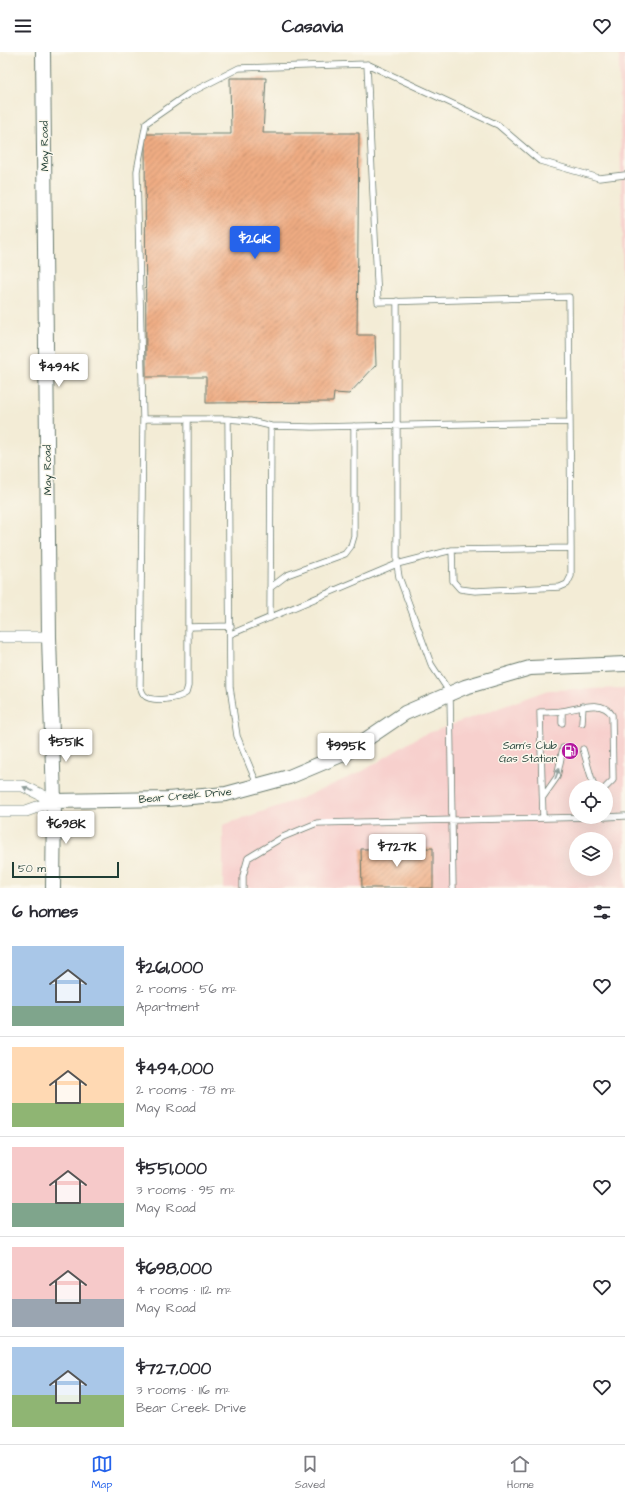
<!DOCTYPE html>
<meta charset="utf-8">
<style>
body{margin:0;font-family:"Architects Daughter",sans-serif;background:#f2f2f3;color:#2b2b33;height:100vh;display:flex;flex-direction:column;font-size:15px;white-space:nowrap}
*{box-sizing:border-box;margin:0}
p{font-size:13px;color:#7c7c81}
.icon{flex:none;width:22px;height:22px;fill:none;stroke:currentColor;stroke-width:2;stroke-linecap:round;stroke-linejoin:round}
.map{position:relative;height:836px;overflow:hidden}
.side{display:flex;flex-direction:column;background:#fff;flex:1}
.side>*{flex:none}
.tools{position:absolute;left:569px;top:728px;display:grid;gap:8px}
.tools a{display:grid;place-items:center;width:44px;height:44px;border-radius:50%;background:#fff;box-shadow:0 4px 16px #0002;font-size:20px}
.scale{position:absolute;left:12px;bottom:10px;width:107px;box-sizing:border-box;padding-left:4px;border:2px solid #1f3d34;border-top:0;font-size:11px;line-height:14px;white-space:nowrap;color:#1f3d34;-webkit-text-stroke:3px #fbf7ec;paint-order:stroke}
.price{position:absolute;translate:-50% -34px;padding:0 9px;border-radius:4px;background:#fff;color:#222;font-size:13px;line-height:26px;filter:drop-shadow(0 1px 2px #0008)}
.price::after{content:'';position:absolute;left:50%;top:24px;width:12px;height:9px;margin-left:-6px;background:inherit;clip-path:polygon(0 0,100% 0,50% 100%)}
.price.on{background:#2563eb;color:#fff}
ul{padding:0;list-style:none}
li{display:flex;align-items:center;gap:12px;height:100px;padding:0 12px}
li+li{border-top:1px solid #e1e1e2}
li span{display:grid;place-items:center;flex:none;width:112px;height:80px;border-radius:0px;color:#555}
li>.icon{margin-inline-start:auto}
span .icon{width:48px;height:48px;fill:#fffc;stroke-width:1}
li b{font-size:17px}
h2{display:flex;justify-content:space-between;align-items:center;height:48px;padding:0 12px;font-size:17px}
header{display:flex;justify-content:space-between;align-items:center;height:52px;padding:0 12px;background:#fff;font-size:18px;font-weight:800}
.menu{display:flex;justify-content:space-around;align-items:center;height:56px;border-top:1px solid #e1e1e2;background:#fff;font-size:11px;color:#7c7c81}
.menu a{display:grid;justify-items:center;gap:2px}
.menu .on{color:#2563eb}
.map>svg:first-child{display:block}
.built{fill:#f7d0cd;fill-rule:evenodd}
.building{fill:url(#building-hatch)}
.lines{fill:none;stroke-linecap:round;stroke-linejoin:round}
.service-casing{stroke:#697a6d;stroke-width:7}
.minor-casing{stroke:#697a6d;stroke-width:12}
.tertiary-casing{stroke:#697a6d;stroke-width:16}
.service{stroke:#fff;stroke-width:5.5}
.minor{stroke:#fff;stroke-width:11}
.tertiary{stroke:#fff;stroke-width:14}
.oneway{fill:#8f9e9a}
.labels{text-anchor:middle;stroke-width:3;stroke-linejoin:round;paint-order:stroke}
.street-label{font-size:11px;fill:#1f3d34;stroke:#fbf7ec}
.poi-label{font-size:11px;fill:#1f3d34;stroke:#fbf7ec;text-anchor:end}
</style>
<header><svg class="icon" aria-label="menu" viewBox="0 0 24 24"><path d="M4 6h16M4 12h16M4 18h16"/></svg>Casavia<svg class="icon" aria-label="heart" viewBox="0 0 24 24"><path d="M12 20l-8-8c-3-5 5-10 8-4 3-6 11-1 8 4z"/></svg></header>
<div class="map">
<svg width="625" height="836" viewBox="0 0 625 836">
<defs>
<pattern id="building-hatch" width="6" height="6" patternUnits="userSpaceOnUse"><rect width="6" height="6" fill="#efac83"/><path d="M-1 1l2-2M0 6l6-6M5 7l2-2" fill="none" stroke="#c18d6c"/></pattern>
</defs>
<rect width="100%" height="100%" fill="#fbf7ec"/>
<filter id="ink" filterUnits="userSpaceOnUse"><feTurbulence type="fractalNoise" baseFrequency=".025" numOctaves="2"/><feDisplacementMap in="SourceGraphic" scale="8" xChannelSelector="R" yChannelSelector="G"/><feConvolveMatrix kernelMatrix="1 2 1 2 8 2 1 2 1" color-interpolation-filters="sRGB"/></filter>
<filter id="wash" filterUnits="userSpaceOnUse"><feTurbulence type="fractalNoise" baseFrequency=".012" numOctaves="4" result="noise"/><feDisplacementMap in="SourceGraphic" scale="16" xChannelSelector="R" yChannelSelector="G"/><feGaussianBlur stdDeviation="0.9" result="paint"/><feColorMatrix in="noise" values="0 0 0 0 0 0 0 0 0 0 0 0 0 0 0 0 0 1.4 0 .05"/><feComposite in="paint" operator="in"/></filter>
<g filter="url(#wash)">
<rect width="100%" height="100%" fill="#f3ecd6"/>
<path class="built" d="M 619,0 L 625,0 L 625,364 Z
M 625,636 L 625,836 L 223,836 L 223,773 L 302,746 L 363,719 L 420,684 L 549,638 ZM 576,735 L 606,735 L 606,765 L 576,765 ZM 576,787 L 606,787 L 606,817 L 576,817 Z"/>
<g id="blocks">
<path class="building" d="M 230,26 L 266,26 L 263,81 L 359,81 L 357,283 L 375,283 L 376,313 L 349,342 L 334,341 L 333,350 L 206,351 L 206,325 L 146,325 L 145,82 L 231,82 Z
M 433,796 L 433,836 L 362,836 L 361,797 Z"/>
</g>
</g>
<g filter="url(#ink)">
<use href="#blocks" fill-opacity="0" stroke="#697a6d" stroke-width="1"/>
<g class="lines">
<defs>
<path id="service" d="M 397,249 L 397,512 L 399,525 L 431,612 L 450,641 L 453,836
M 143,367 L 140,634 C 141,636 142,641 144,643 C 151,651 178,647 186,641 L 188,634 L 188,368
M 228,367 L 250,369 L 271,374 L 312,375 L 570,370
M 452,498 L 453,529 L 460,537 L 475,539 L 560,535 L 567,532 L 571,524 L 571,496
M 270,536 L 287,523 L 345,502 L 351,494 L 354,484 L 354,374
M 270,566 L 271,374
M 188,575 L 231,574
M 231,582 L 397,512 L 452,498 L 571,496 L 569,245 L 378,250 L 367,12
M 562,659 L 562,671
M 582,671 L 583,654
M 583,697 L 594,735
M 257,732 L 237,684 L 230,635 L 228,367 L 143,367 L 137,119 L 146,71 L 188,42 L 239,16 L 367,12 L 498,73 L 540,109 L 599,126 L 625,123
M 543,745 L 557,725 L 563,696
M 606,765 L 625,764
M 543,766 L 540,660 C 547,660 555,660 562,659 C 578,657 602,646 612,663 L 613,728 L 606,735
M 243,836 L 243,824 L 248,806 L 283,785 L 317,771 L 596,765"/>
<path id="minor" d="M 0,585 L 49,585
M 0,734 L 23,734 L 54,749
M 0,759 L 26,759 L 54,749"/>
<path id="tertiary" d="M 43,0 L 49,585 L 54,749 L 53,836
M 54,749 L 168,747 L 226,742 L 289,725 L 346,701 L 405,661 L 465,635 L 530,616 L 625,612"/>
</defs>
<use href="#service" class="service-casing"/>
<use href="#minor" class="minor-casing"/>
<use href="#tertiary" class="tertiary-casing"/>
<use href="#service" class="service"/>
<use href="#minor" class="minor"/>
<use href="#tertiary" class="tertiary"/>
</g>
<defs><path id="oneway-solid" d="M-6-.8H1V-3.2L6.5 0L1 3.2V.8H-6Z"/></defs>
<g class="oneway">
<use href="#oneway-solid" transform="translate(557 722) rotate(-71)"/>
<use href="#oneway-solid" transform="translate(28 737) rotate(-155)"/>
</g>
</g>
<defs>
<symbol id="fuel-disc" viewBox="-11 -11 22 22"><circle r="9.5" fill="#b5179e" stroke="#fbf7ec"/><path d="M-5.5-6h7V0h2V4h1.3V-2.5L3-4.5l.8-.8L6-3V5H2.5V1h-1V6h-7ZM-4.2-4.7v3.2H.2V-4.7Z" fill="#fff"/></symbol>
</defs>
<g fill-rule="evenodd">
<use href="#fuel-disc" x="560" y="689" width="20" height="20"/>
</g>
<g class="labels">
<g class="street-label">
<text transform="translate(44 94) rotate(-91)" y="4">May Road</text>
<text transform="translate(47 418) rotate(-91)" y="4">May Road</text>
<text transform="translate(185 743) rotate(-5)" y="4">Bear Creek Drive</text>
</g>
<g class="poi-label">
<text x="557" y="697">Sam's Club<tspan x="557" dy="13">Gas Station</tspan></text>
</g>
</g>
</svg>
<div class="tools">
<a><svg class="icon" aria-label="locate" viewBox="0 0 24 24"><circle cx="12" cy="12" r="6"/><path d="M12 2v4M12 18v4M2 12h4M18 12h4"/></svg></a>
<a><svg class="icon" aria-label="layers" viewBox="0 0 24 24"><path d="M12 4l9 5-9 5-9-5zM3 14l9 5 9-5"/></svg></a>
</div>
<div class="scale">50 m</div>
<b class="price on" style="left:255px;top:208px">$261K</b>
<b class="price" style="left:59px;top:336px">$494K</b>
<b class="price" style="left:66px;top:711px">$551K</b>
<b class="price" style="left:346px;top:715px">$995K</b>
<b class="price" style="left:66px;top:793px">$698K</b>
<b class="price" style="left:397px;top:816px">$727K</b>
</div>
<section class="side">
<h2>6 homes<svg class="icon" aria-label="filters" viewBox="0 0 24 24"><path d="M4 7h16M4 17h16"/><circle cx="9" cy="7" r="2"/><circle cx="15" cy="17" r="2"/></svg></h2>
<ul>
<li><span style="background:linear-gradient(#a9c7e8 75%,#7fa58c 0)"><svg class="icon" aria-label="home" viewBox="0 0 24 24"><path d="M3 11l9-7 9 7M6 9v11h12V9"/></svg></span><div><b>$261,000</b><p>2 rooms · 56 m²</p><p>Apartment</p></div><svg class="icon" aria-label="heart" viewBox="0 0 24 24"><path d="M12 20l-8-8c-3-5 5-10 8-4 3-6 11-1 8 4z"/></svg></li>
<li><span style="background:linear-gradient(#ffd9b3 70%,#8fb573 0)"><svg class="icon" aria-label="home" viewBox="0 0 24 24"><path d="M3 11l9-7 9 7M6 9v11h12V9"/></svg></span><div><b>$494,000</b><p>2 rooms · 78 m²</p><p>May Road</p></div><svg class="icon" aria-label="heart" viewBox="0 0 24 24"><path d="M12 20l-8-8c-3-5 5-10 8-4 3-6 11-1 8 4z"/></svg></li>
<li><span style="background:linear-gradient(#f6c9c9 70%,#7fa58c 0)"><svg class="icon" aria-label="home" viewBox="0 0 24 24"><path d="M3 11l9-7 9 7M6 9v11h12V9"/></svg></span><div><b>$551,000</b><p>3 rooms · 95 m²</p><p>May Road</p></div><svg class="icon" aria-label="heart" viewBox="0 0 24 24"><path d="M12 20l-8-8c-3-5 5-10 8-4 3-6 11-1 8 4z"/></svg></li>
<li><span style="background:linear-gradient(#f6c9c9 65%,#9aa5b1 0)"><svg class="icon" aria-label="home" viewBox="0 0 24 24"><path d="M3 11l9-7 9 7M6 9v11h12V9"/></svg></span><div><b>$698,000</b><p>4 rooms · 112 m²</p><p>May Road</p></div><svg class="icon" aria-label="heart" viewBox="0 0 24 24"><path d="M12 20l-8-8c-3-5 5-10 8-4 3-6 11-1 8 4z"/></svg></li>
<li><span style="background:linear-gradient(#a9c7e8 60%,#8fb573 0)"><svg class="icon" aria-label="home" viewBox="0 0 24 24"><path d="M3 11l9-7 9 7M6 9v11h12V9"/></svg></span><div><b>$727,000</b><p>3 rooms · 116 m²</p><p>Bear Creek Drive</p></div><svg class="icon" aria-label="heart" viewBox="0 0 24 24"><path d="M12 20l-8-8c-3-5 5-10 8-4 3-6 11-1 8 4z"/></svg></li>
</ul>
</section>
<nav class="menu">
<a class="on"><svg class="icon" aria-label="map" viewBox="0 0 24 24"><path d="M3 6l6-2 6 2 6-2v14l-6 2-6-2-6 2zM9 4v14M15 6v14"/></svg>Map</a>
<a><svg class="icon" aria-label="saved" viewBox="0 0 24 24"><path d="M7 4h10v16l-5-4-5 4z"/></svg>Saved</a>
<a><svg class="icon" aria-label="home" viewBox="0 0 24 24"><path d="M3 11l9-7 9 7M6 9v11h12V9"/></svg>Home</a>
</nav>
